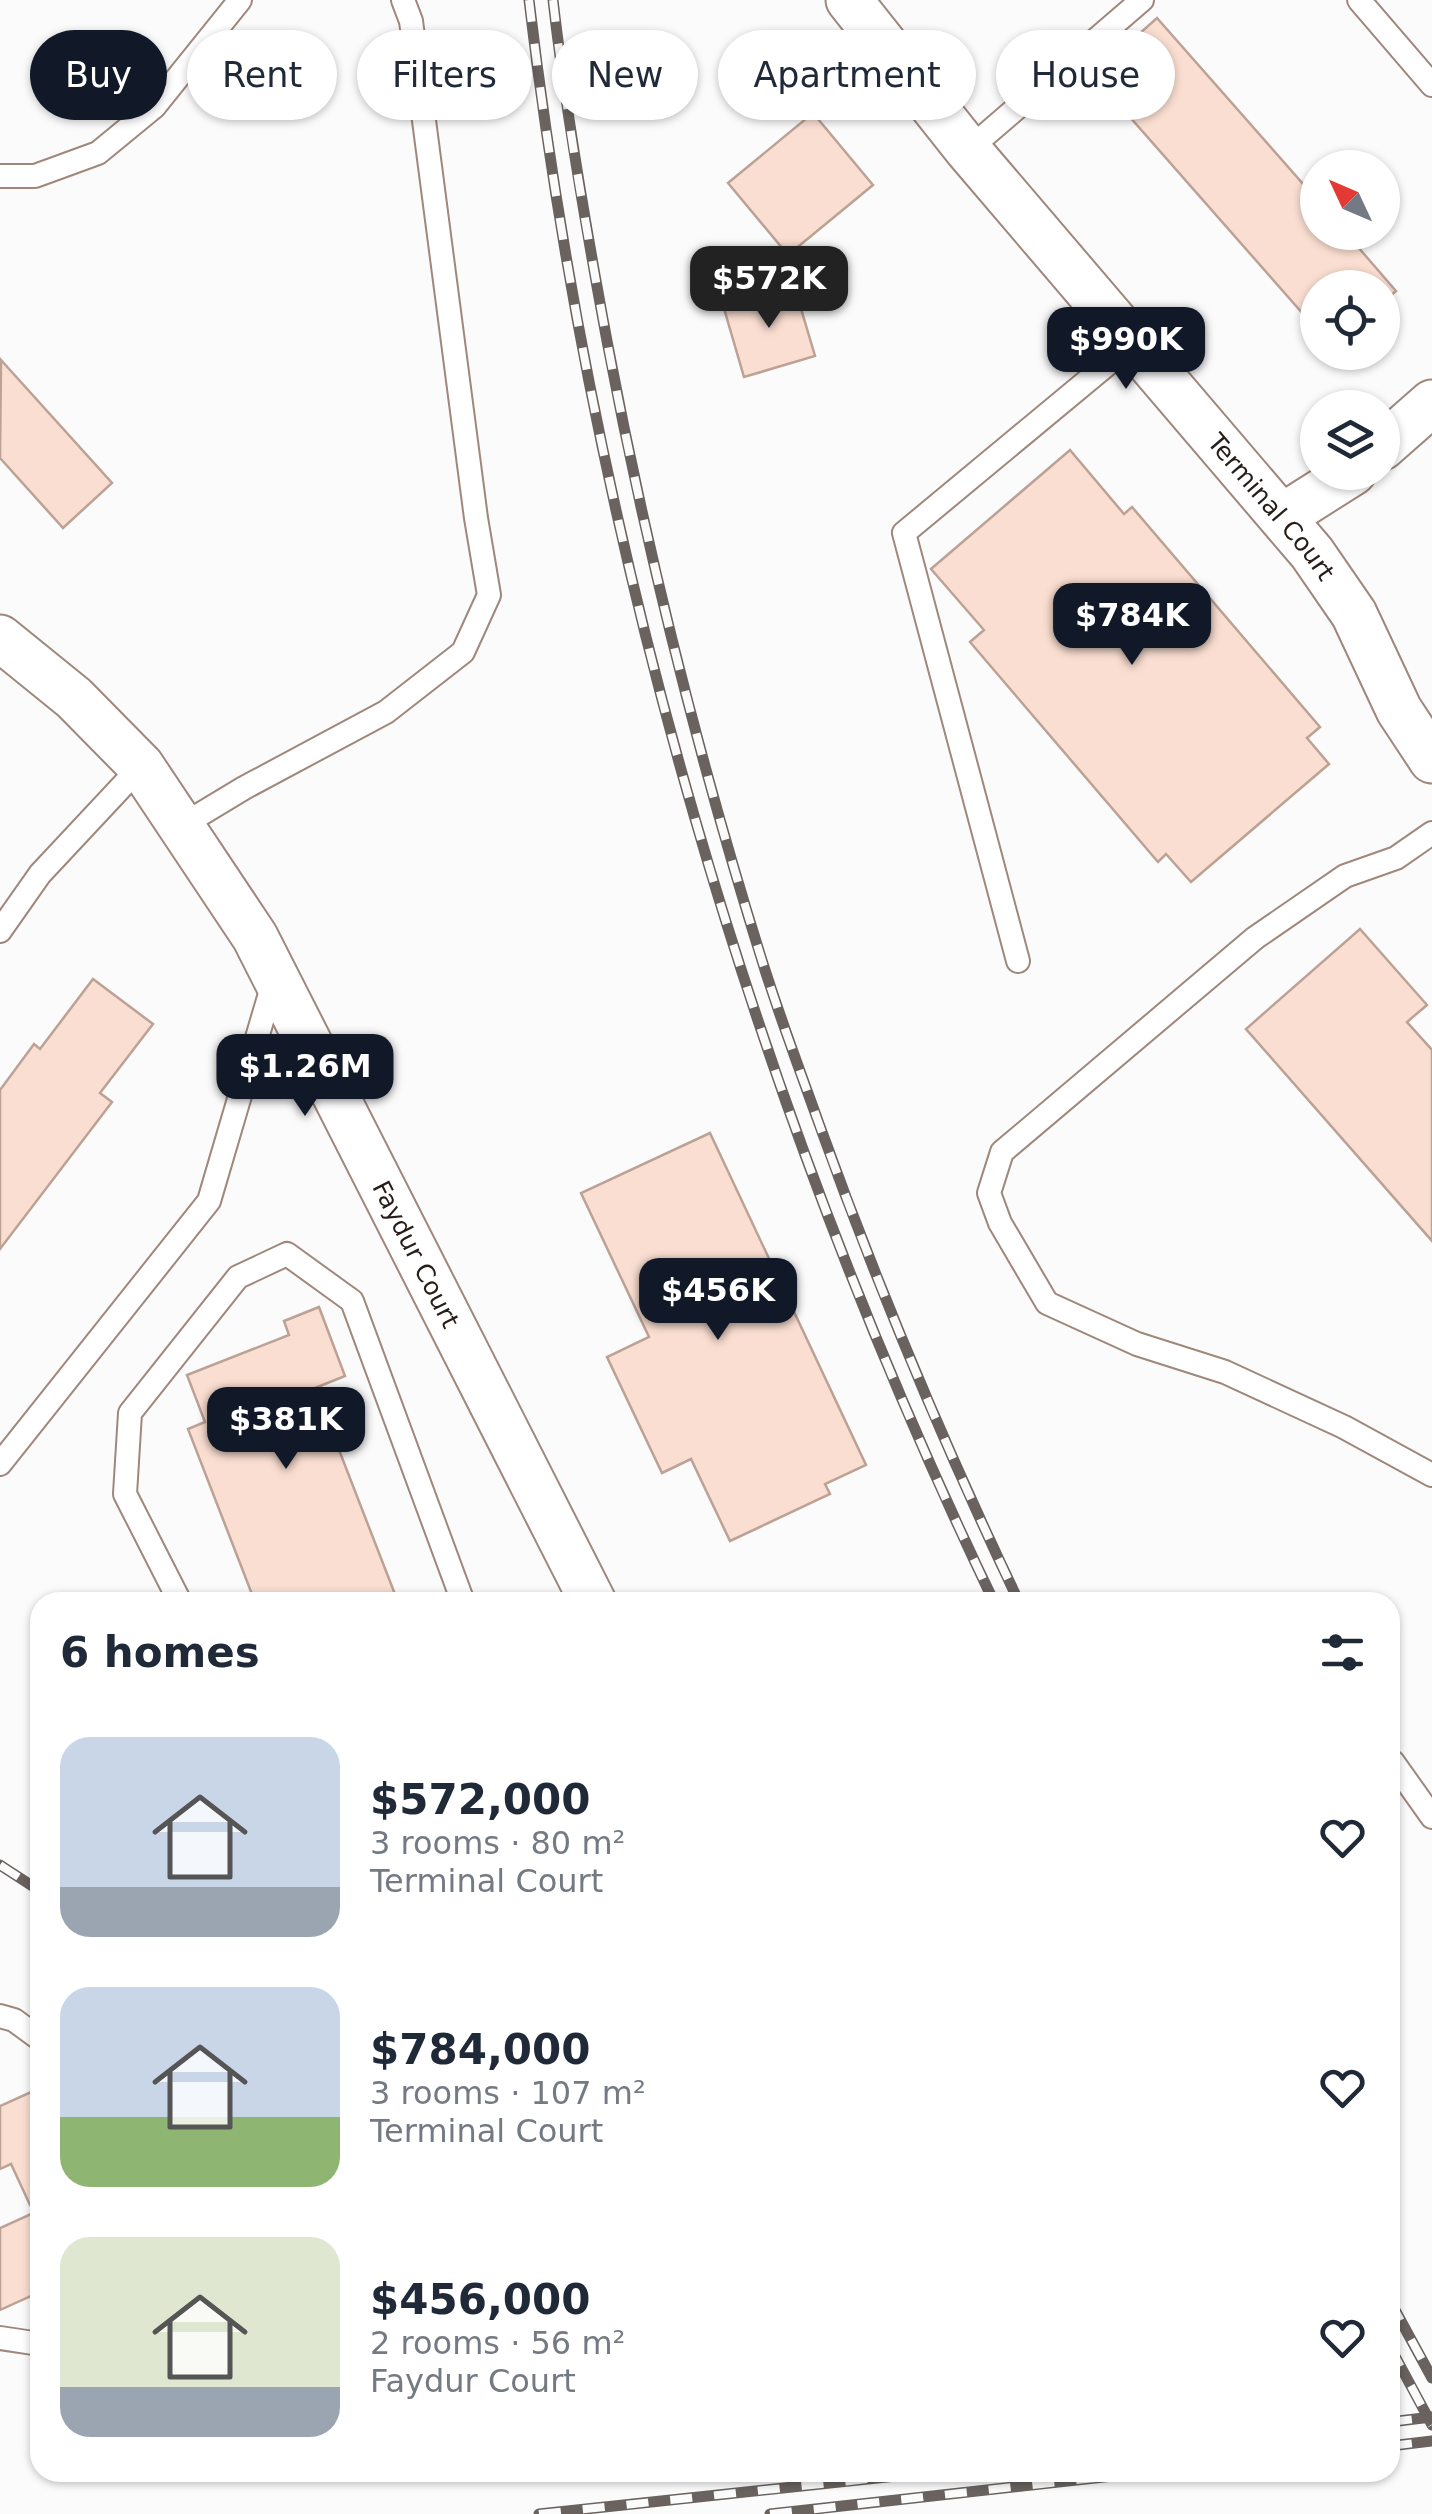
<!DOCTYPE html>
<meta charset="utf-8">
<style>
body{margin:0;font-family:"DejaVu Sans",sans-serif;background:#f2f2f3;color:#1f2937;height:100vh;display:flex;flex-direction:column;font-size:38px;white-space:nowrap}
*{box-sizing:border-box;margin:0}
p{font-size:32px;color:#747a83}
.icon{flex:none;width:55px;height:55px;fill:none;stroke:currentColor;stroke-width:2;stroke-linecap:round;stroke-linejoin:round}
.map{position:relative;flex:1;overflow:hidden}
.details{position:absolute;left:30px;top:1592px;width:1370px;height:890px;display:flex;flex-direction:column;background:#fff;border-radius:30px;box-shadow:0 2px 8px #0004}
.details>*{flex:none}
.banner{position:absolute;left:30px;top:30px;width:1372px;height:90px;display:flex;gap:20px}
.needle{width:65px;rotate:314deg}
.buttons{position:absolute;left:1300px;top:150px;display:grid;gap:20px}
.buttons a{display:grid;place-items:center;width:100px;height:100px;border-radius:50%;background:#fff;box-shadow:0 2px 8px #0004;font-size:50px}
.price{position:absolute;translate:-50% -85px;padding:0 22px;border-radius:20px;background:#111827;color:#fff;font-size:32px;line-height:65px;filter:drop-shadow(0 2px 5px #0008)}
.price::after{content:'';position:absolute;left:50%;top:60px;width:30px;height:22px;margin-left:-15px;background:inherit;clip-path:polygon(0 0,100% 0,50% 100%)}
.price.on{background:#222;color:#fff}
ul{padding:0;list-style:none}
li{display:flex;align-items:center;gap:30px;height:250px;padding:0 30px}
li span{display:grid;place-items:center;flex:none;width:280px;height:200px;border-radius:30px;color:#555}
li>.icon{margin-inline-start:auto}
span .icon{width:120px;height:120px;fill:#fffc;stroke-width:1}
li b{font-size:42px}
h2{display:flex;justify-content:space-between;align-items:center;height:120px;padding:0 30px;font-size:42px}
.chip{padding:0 35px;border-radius:45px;background:#fff;box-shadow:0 2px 8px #0004;font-size:35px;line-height:90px}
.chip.on{background:#111827;color:#fff}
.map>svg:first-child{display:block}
.building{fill:#faded1;stroke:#bca195;stroke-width:2.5}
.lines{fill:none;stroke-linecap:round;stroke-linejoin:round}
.service-casing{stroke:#a0877b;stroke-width:26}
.minor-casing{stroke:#a0877b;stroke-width:49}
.service{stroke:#fff;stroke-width:22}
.minor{stroke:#fff;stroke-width:45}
.rail-casing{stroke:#69625e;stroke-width:11}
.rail{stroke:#fbfbfb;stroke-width:8;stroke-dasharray:22;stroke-linecap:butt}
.labels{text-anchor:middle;stroke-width:8;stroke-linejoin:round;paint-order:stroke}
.street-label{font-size:25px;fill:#271d18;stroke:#fbfbfb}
</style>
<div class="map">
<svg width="1432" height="2514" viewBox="0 0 1432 2514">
<rect width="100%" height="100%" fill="#fbfbfb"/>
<path class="building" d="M 1157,18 L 1318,201 L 1318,232 L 1345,232 L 1396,291 L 1382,303 L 1382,288 L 1318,288 L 1318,331 L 1093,75 Z
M 813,113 L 873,185 L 788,255 L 728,183 Z
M 794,285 L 815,356 L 744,377 L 723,305 Z
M 1,360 L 112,483 L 63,528 L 0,458 Z
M 1070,450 L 1124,514 L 1132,507 L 1320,727 L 1307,738 L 1329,764 L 1191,882 L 1166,854 L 1158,862 L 970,642 L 984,630 L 931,569 Z
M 1360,929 L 1427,1005 L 1407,1022 L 1432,1050 L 1432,1241 L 1246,1029 Z
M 93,979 L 153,1024 L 100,1093 L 112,1102 L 0,1249 L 0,1090 L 34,1044 L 40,1049 Z
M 710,1133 L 866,1465 L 825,1484 L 830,1494 L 730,1541 L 691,1459 L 662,1473 L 607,1357 L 649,1337 L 581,1193 Z
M 319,1307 L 345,1376 L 315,1388 L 398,1602 L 255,1602 L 188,1429 L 205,1422 L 187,1375 L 289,1335 L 284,1321 Z
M 40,2088 L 40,2201 L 30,2205 L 11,2164 L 0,2169 L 0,2106 Z
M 40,2210 L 40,2292 L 0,2310 L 0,2228 Z"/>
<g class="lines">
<defs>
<path id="service" d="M 1359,0 L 1432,85
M 968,150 L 1142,0
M 0,176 L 35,176 L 98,153 L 154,107 L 240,0
M 181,826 L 244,788 L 386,712 L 463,652 L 489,595 L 476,518 L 411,21 L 403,0
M 1432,833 L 1396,858 L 1345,876 L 1255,938 L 1002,1152 L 989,1193 L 1000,1223 L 1047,1303 L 1137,1344 L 1225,1372 L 1344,1427 L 1432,1475
M 0,931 L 40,874 L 141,766
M 1018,961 L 904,533 L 1133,343
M 0,1464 L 209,1201 L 274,980
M 180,1602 L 125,1494 L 130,1413 L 238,1277 L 287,1254 L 352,1301 L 463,1602
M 1393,1762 L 1432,1817
M 0,2016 L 14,2020 L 40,2039
M 0,2338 L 40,2344"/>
<g id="minor">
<path id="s1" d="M 849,0 L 968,150 L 1312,553 L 1354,614 L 1399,710 L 1432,760"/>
<path d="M 1382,447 L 1432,403"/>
<path d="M 1282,517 L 1353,472"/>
<path id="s2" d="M 0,638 L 74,698 L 141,766 L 255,937 L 593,1602"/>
</g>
</defs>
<use href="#service" class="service-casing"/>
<use href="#minor" class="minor-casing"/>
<use href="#service" class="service"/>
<use href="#minor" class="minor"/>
<defs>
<path id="rail" d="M 529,0 C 595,555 752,1099 994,1602
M 553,0 C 566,114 586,228 607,341 C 647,553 700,764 765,970 C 781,1020 800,1071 818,1121 C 877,1285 944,1445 1019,1602
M 0,1865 L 40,1891
M 1390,2301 L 1432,2378
M 1390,2347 L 1432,2425
M 1390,2422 L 1432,2417
M 1390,2446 L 1432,2441
M 539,2514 L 934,2472
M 770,2514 L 1149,2472"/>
</defs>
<use href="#rail" class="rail-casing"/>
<use href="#rail" class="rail"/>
</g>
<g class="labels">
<g class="street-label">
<text dy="9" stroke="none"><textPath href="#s1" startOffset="660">Terminal Court</textPath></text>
<text dy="9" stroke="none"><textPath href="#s2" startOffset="752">Faydur Court</textPath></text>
</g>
</g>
</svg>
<div class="buttons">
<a><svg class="needle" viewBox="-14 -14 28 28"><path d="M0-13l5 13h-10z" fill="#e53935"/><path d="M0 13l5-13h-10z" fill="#747a83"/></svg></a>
<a><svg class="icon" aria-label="locate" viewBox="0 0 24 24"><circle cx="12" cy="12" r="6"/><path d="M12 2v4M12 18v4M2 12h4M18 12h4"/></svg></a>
<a><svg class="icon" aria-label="layers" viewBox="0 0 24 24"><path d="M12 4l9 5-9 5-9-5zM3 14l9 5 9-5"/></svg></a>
</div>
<b class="price on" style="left:769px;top:331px">$572K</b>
<b class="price" style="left:1126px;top:392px">$990K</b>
<b class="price" style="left:1132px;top:668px">$784K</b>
<b class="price" style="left:305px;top:1119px">$1.26M</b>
<b class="price" style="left:718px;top:1343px">$456K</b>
<b class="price" style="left:286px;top:1472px">$381K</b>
<div class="banner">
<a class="chip on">Buy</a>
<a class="chip">Rent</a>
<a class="chip">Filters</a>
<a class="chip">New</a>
<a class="chip">Apartment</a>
<a class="chip">House</a>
</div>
<section class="details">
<h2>6 homes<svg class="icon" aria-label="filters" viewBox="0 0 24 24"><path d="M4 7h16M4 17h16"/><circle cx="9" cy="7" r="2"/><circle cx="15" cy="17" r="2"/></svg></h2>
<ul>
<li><span style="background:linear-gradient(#c9d6e8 75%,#9aa5b1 0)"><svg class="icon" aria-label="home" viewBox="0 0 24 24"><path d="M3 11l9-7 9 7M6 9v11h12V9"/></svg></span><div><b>$572,000</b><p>3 rooms · 80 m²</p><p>Terminal Court</p></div><svg class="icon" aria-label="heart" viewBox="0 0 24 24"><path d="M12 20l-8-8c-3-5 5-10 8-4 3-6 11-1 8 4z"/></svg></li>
<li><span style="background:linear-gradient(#c9d6e8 65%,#8fb573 0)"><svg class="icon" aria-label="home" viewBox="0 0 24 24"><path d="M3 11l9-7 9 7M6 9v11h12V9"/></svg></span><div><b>$784,000</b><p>3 rooms · 107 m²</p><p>Terminal Court</p></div><svg class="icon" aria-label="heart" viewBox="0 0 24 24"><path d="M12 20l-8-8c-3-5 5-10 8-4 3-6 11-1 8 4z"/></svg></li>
<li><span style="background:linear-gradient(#dfe7d0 75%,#9aa5b1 0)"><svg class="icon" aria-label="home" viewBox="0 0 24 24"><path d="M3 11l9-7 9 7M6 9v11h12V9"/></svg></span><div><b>$456,000</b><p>2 rooms · 56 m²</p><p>Faydur Court</p></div><svg class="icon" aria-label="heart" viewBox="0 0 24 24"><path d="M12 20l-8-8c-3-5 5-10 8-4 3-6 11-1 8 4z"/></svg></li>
</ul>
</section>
</div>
